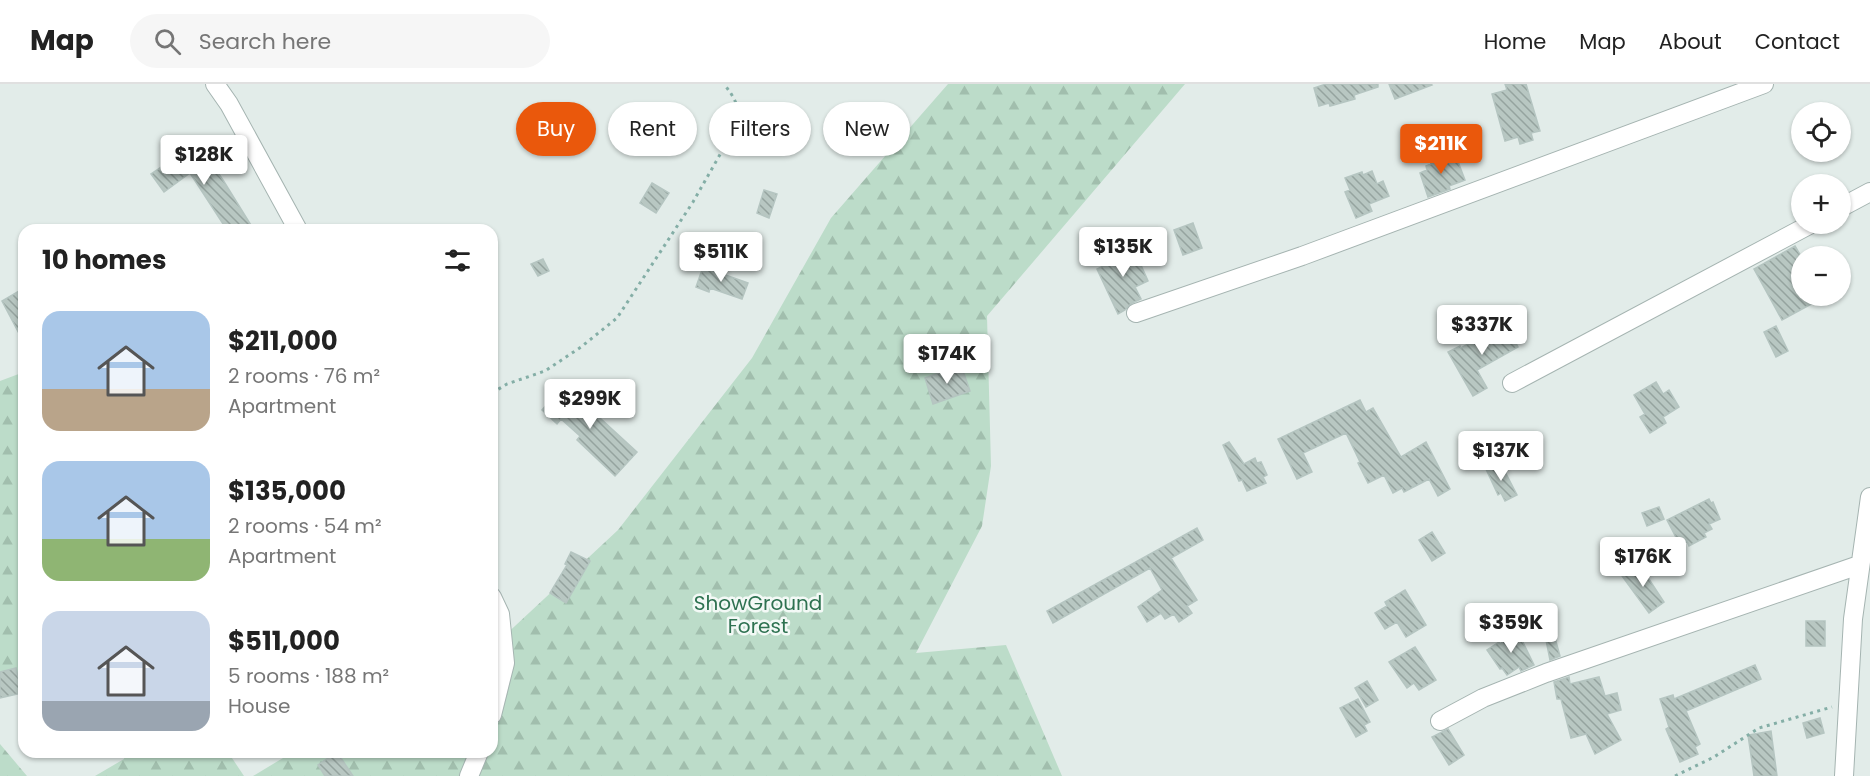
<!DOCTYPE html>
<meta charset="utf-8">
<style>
body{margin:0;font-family:Poppins,sans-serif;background:#f6f6f6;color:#222;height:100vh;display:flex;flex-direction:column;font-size:22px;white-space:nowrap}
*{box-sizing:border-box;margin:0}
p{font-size:20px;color:#767676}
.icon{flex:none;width:33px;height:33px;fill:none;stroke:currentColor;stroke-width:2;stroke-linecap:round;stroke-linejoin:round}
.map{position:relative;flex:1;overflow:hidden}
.side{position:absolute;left:18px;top:140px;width:480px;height:534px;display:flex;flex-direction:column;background:#fff;border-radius:18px;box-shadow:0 2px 4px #0004}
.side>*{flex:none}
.top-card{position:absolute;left:516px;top:18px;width:570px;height:54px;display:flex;gap:12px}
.buttons{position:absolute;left:1791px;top:18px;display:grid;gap:12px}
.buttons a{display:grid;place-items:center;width:60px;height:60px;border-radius:50%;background:#fff;box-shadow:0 2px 4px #0004;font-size:30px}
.price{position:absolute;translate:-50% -51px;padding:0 14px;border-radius:6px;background:#fff;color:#222;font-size:20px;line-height:39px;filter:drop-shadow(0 2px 3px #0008)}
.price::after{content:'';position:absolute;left:50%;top:36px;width:18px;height:14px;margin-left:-9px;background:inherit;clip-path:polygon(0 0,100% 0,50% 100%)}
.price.selected{background:#ea580c;color:#fff}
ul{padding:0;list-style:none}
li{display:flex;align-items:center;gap:18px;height:150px;padding:0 24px}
li span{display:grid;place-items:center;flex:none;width:168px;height:120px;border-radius:18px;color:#555}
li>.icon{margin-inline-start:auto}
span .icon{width:72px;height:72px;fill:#fffc;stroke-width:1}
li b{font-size:26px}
h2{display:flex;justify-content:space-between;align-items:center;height:72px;padding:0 24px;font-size:26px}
.tag{padding:0 21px;border-radius:27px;background:#fff;box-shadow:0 2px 4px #0004;font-size:21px;line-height:54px}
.tag.selected{background:#ea580c;color:#fff}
header{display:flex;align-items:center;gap:36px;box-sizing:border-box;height:84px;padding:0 30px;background:#fff;border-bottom:2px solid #e0e0e0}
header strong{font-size:28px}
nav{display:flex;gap:33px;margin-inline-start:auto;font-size:21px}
.search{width:420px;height:54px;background:#f6f6f6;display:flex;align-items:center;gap:15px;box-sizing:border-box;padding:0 21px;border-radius:33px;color:#767676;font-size:22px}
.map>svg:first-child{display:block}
.forest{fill:url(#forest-firs)}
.building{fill:url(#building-back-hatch);stroke:#b5c5c1;stroke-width:1.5}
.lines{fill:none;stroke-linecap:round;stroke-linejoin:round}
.minor-casing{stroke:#a5b4b1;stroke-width:20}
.path{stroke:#84aea6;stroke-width:3;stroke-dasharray:3 4.5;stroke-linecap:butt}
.minor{stroke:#fff;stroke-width:18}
.labels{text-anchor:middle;stroke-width:5;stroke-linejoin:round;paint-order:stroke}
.park-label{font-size:20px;fill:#2e7251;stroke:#f3f9f6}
</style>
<header>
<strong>Map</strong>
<div class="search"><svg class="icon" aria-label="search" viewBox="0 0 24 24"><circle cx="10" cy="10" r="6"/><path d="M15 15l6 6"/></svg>Search here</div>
<nav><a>Home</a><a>Map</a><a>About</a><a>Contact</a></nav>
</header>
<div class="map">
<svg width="1870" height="692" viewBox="0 0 1870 692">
<defs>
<pattern id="forest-firs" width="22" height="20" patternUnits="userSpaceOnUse" patternTransform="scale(1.5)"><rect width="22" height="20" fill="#bcdcc9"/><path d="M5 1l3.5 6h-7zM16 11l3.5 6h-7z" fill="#a1bead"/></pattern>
<pattern id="building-back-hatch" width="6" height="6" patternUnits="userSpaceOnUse" patternTransform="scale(1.5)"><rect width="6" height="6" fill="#b8c7c2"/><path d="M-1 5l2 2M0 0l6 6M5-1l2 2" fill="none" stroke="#95a39f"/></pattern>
</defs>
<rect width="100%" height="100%" fill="#e2ece9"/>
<path class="forest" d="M 948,0 L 1185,0 L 987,232 L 991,382 L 982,442 L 916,569 L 1006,561 L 1062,692 L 253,692 L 293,668 L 492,668 L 492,549 L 500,556 L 618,446 L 752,274 L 831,134 Z
M 24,288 L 24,612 L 0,603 L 0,297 Z
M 0,660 L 27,692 L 0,692 Z
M 125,668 L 228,668 L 244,692 L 95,692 L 124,675 Z"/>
<path class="building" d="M 1326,0 L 1378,0 L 1378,3 L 1354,11 L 1355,15 L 1330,22 L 1329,19 L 1319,22 L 1314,4 Z
M 1389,0 L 1431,0 L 1432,1 L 1395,15 Z
M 1505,0 L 1526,0 L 1540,47 L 1531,49 L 1533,56 L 1520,60 L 1518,53 L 1505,57 L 1492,10 L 1507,6 Z
M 197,59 L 223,96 L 254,146 L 227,146 L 190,89 L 164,108 L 151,90 Z
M 1444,69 L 1447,75 L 1452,73 L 1453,77 L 1457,75 L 1465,96 L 1449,102 L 1450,105 L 1428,113 L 1420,89 L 1427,86 L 1426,82 L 1431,80 L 1429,74 Z
M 1372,87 L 1377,100 L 1383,97 L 1389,112 L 1369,120 L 1372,127 L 1356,134 L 1345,108 L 1350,106 L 1345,94 L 1362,88 L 1363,91 Z
M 652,99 L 669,109 L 656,129 L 640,119 Z
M 764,106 L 777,110 L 769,134 L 757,129 Z
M 1193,139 L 1202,164 L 1183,171 L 1174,146 Z
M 1132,161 L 1148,197 L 1135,203 L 1141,215 L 1132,219 L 1125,226 L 1118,230 L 1097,185 L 1107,180 L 1104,175 Z
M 1795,162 L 1802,174 L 1802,212 L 1826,212 L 1782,236 L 1754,185 Z
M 543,175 L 549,187 L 538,192 L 531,180 Z
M 703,183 L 748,199 L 742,215 L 710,204 L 709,208 L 696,203 Z
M 19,207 L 24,216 L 24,259 L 2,217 Z
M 1505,239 L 1518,263 L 1477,286 L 1487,304 L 1473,312 L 1448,268 L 1460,262 L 1461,264 Z
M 1776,242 L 1788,267 L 1776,273 L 1764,248 Z
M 961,281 L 970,307 L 933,320 L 925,294 Z
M 1656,298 L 1663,310 L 1669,306 L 1679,323 L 1663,333 L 1666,339 L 1650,349 L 1640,333 L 1645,330 L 1634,311 Z
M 564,301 L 637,368 L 615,392 L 577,356 L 580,352 L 561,335 L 557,340 L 542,326 Z
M 1360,316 L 1366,328 L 1373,324 L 1401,373 L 1426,358 L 1450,405 L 1438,412 L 1429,395 L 1404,408 L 1402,404 L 1393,409 L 1384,391 L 1368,399 L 1358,379 L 1360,378 L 1346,349 L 1303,369 L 1312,388 L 1297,395 L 1278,355 Z
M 1229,358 L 1244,380 L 1255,374 L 1257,379 L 1261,378 L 1267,391 L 1263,393 L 1266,399 L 1247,407 L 1242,396 L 1239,397 L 1223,361 Z
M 1500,378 L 1517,411 L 1505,417 L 1501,409 L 1498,411 L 1486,385 Z
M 1709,415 L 1711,419 L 1713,418 L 1720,435 L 1709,440 L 1712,445 L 1704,449 L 1706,453 L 1689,462 L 1687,457 L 1680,461 L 1667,436 Z
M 1659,423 L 1664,435 L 1647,442 L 1642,429 Z
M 1197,444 L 1203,456 L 1171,474 L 1197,516 L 1187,522 L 1192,529 L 1179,538 L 1174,530 L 1165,535 L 1161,529 L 1147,538 L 1138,523 L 1162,506 L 1150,484 L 1053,539 L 1047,527 Z
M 1432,448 L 1445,469 L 1432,477 L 1419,456 Z
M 571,468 L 590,477 L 566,519 L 550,509 L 567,481 L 565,480 Z
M 1639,480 L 1664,518 L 1649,529 L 1622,492 Z
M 1405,506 L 1426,541 L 1406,553 L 1397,538 L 1385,545 L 1375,529 L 1387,522 L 1385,518 Z
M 1806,537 L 1825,537 L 1825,562 L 1806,562 Z
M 1517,546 L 1534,581 L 1521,587 L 1519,583 L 1507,591 L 1502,584 L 1500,585 L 1487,566 L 1499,558 L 1500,560 Z
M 1555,554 L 1560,572 L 1550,576 L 1546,556 Z
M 1415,563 L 1436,596 L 1419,606 L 1414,599 L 1407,604 L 1389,578 Z
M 1755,581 L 1761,595 L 1686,627 L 1700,660 L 1695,663 L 1698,670 L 1680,678 L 1666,645 L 1669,643 L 1660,615 L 1673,611 L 1674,615 Z
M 16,584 L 22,609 L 0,614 L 0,588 Z
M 1569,593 L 1570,600 L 1599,593 L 1605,612 L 1617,609 L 1621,626 L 1607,630 L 1621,656 L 1595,670 L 1586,650 L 1571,654 L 1561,615 L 1557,615 L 1554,598 Z
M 1367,597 L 1378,616 L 1366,623 L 1355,604 Z
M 1358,615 L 1370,638 L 1364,641 L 1367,647 L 1356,653 L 1340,624 Z
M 1820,634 L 1824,649 L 1807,654 L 1803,639 Z
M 1448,645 L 1464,671 L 1449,681 L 1432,653 Z
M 1771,647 L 1777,692 L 1754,692 L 1748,651 Z
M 337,668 L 353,692 L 325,692 L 318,681 Z"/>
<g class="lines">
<defs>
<path id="minor" d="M 215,0 L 229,20 L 298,146
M 1840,124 L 1870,108
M 1136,229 L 1302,172 L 1764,0
M 1512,299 L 1811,140
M 492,513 L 500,530 L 505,579 L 492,631
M 1440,637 L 1483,614 L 1546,589 L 1859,481
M 469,692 L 479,668
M 1844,692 L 1853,535 L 1870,413"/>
</defs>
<use href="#minor" class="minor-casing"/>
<path class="path" d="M 492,309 L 507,300 L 545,287 L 581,263 L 617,234 L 693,118 L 738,39 C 740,22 734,13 724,0
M 1675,692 L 1714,673 L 1759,644 L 1832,623"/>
<use href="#minor" class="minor"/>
</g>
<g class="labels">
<g class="park-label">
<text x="758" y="526">ShowGround<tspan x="758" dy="23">Forest</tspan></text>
</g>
</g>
</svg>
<div class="buttons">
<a><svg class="icon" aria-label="locate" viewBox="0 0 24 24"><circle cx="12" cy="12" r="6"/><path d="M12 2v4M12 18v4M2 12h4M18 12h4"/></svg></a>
<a>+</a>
<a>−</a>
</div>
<b class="price selected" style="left:1441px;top:91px">$211K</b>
<b class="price" style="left:204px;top:102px">$128K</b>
<b class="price" style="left:1123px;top:194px">$135K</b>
<b class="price" style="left:721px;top:199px">$511K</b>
<b class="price" style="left:1482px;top:272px">$337K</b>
<b class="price" style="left:947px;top:301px">$174K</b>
<b class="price" style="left:590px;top:346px">$299K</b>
<b class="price" style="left:1501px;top:398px">$137K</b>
<b class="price" style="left:1643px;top:504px">$176K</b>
<b class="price" style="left:1511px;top:570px">$359K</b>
<div class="top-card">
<a class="tag selected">Buy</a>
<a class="tag">Rent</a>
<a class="tag">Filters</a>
<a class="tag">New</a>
</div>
<section class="side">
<h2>10 homes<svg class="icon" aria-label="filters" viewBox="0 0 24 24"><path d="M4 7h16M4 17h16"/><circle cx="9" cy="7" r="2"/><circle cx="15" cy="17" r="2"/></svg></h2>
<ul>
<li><span style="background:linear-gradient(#a9c7e8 65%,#b9a48a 0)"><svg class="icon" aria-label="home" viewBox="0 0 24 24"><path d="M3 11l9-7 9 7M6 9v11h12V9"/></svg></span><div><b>$211,000</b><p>2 rooms · 76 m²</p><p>Apartment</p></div></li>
<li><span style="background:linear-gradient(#a9c7e8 65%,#8fb573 0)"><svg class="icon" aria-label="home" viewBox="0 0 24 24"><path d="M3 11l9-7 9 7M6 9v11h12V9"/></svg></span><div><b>$135,000</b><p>2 rooms · 54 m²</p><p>Apartment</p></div></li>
<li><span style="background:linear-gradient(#c9d6e8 75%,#9aa5b1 0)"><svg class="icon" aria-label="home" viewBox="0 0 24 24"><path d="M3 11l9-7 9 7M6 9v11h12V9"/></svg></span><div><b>$511,000</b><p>5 rooms · 188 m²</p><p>House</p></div></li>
</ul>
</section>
</div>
